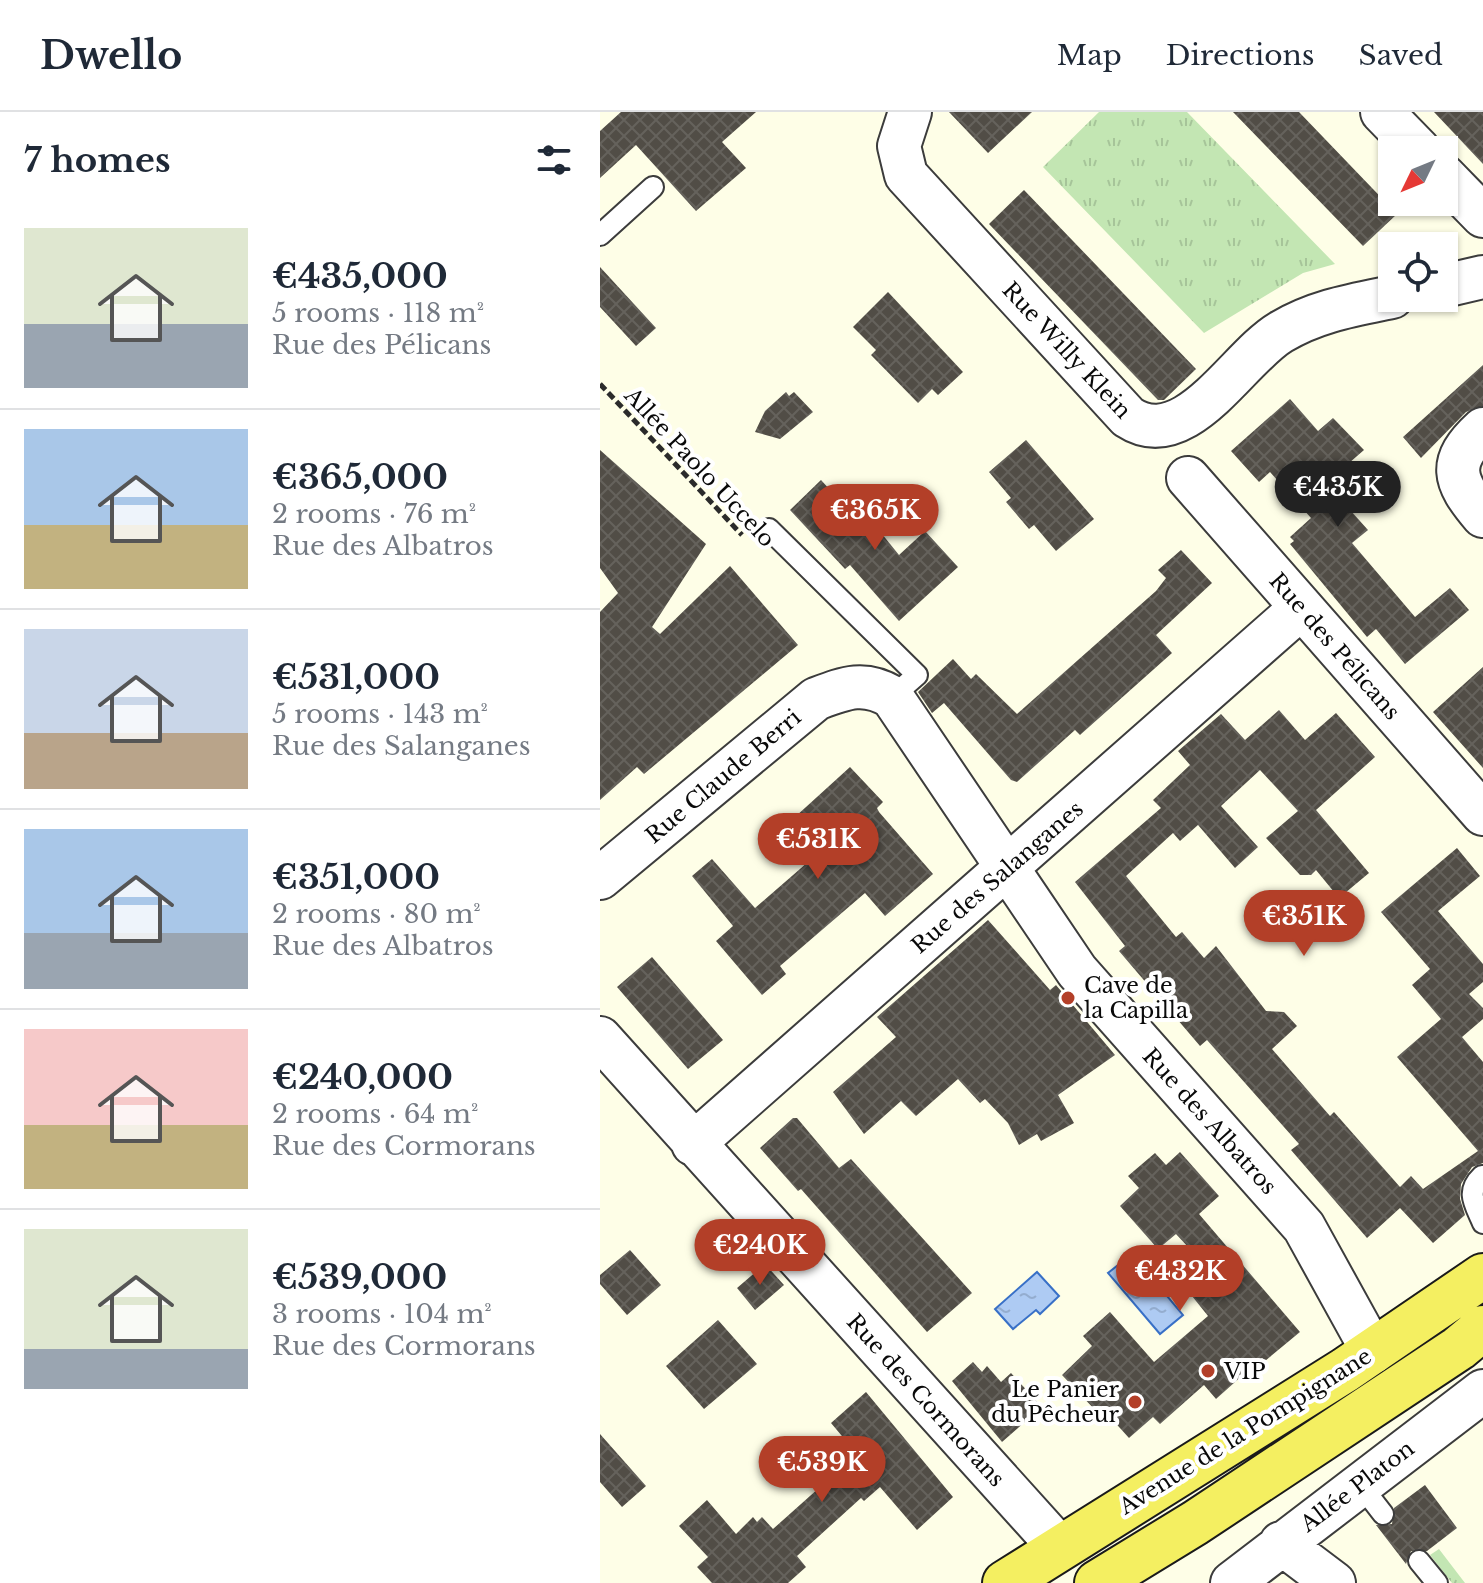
<!DOCTYPE html>
<meta charset="utf-8">
<style>
body{margin:0;font-family:"Libre Baskerville",serif;background:#f6f6f7;color:#1f2937;height:100vh;display:flex;flex-direction:column;font-size:30px;white-space:nowrap}
*{box-sizing:border-box;margin:0}
p{font-size:26px;color:#747a83}
.icon{flex:none;width:44px;height:44px;fill:none;stroke:currentColor;stroke-width:2;stroke-linecap:round;stroke-linejoin:round}
.map{position:relative;flex:1;overflow:hidden}
.side{display:flex;flex-direction:column;background:#fff;width:600px}
.side>*{flex:none}
.needle{width:52px;rotate:227deg}
.tools{position:absolute;left:778px;top:24px;display:grid;gap:16px}
.tools a{display:grid;place-items:center;width:80px;height:80px;border-radius:0px;background:#fff;box-shadow:0 2px 6px #0004;font-size:40px}
.price{position:absolute;translate:-50% -68px;padding:0 18px;border-radius:28px;background:#b33f28;color:#fff;font-size:26px;line-height:52px;filter:drop-shadow(0 2px 4px #0008)}
.price::after{content:'';position:absolute;left:50%;top:48px;width:24px;height:18px;margin-left:-12px;background:inherit;clip-path:polygon(0 0,100% 0,50% 100%)}
.price.on{background:#222;color:#fff}
ul{padding:0;list-style:none}
li{display:flex;align-items:center;gap:24px;height:200px;padding:0 24px}
li+li{border-top:2px solid #e0e1e3}
li span{display:grid;place-items:center;flex:none;width:224px;height:160px;border-radius:0px;color:#555}
li>.icon{margin-inline-start:auto}
span .icon{width:96px;height:96px;fill:#fffc;stroke-width:1}
li b{font-size:34px}
h2{display:flex;justify-content:space-between;align-items:center;height:96px;padding:0 24px;font-size:34px}
header{display:flex;align-items:center;gap:48px;box-sizing:border-box;height:112px;padding:0 40px;background:#fff;border-bottom:2px solid #e0e1e3}
header strong{font-size:38px}
nav{display:flex;gap:44px;margin-inline-start:auto;font-size:28px}
main{display:flex;flex:1;min-height:0}
.map>svg:first-child{display:block}
.grass{fill:url(#grass-tufts)}
.water{fill:url(#water-ripples);stroke:#3870c7;stroke-width:2}
.building{fill:url(#building-cross-hatch)}
.lines{fill:none;stroke-linecap:round;stroke-linejoin:round}
.service-casing{stroke:#3c3c3c;stroke-width:24}
.minor-casing{stroke:#3c3c3c;stroke-width:46}
.primary-casing{stroke:#1a1a1a;stroke-width:48}
.path{stroke:#2b2b2b;stroke-width:5;stroke-dasharray:8 4;stroke-linecap:butt}
.service{stroke:#fff;stroke-width:20}
.minor{stroke:#fff;stroke-width:42}
.primary{stroke:#f4ef61;stroke-width:44}
.poi-dot{fill:#b33f28;stroke:#fff;stroke-width:3}
.labels{text-anchor:middle;stroke-width:8;stroke-linejoin:round;paint-order:stroke}
.street-label{font-size:22px;fill:#090909;stroke:#fff}
.poi-label{font-size:22px;fill:#090909;stroke:#fff;text-anchor:start}
</style>
<header>
<strong>Dwello</strong>
<nav><a>Map</a><a>Directions</a><a>Saved</a></nav>
</header>
<main>
<section class="side">
<h2>7 homes<svg class="icon" aria-label="filters" viewBox="0 0 24 24"><path d="M4 7h16M4 17h16"/><circle cx="9" cy="7" r="2"/><circle cx="15" cy="17" r="2"/></svg></h2>
<ul>
<li><span style="background:linear-gradient(#dfe7d0 60%,#9aa5b1 0)"><svg class="icon" aria-label="home" viewBox="0 0 24 24"><path d="M3 11l9-7 9 7M6 9v11h12V9"/></svg></span><div><b>€435,000</b><p>5 rooms · 118 m²</p><p>Rue des Pélicans</p></div></li>
<li><span style="background:linear-gradient(#a9c7e8 60%,#c2b280 0)"><svg class="icon" aria-label="home" viewBox="0 0 24 24"><path d="M3 11l9-7 9 7M6 9v11h12V9"/></svg></span><div><b>€365,000</b><p>2 rooms · 76 m²</p><p>Rue des Albatros</p></div></li>
<li><span style="background:linear-gradient(#c9d6e8 65%,#b9a48a 0)"><svg class="icon" aria-label="home" viewBox="0 0 24 24"><path d="M3 11l9-7 9 7M6 9v11h12V9"/></svg></span><div><b>€531,000</b><p>5 rooms · 143 m²</p><p>Rue des Salanganes</p></div></li>
<li><span style="background:linear-gradient(#a9c7e8 65%,#9aa5b1 0)"><svg class="icon" aria-label="home" viewBox="0 0 24 24"><path d="M3 11l9-7 9 7M6 9v11h12V9"/></svg></span><div><b>€351,000</b><p>2 rooms · 80 m²</p><p>Rue des Albatros</p></div></li>
<li><span style="background:linear-gradient(#f6c9c9 60%,#c2b280 0)"><svg class="icon" aria-label="home" viewBox="0 0 24 24"><path d="M3 11l9-7 9 7M6 9v11h12V9"/></svg></span><div><b>€240,000</b><p>2 rooms · 64 m²</p><p>Rue des Cormorans</p></div></li>
<li><span style="background:linear-gradient(#dfe7d0 75%,#9aa5b1 0)"><svg class="icon" aria-label="home" viewBox="0 0 24 24"><path d="M3 11l9-7 9 7M6 9v11h12V9"/></svg></span><div><b>€539,000</b><p>3 rooms · 104 m²</p><p>Rue des Cormorans</p></div></li>
</ul>
</section>
<div class="map">
<svg width="883" height="1471" viewBox="0 0 883 1471">
<defs>
<pattern id="grass-tufts" width="24" height="20" patternUnits="userSpaceOnUse" patternTransform="scale(2)"><rect width="24" height="20" fill="#c3e6b3"/><path d="M3 7l-1-3M5 7V3M7 7l1-3M15 17l-1-3M17 17v-4M19 17l1-3" fill="none" stroke="#a6c499"/></pattern>
<pattern id="water-ripples" width="26" height="14" patternUnits="userSpaceOnUse" patternTransform="scale(2)"><rect width="26" height="14" fill="#aecbf3"/><path d="M2 4q2-2 4 0t4 0M15 11q2-2 4 0t4 0" fill="none" stroke="#94adcf"/></pattern>
<pattern id="building-cross-hatch" width="8" height="8" patternUnits="userSpaceOnUse" patternTransform="scale(2)"><rect width="8" height="8" fill="#514d46"/><path d="M0 0l8 8M0 8l8-8" fill="none" stroke="#65625c"/></pattern>
</defs>
<rect width="100%" height="100%" fill="#fefee7"/>
<path class="grass" d="M 499,0 L 587,0 L 735,152 L 703,161 L 604,221 L 443,55 Z
M 839,1437 L 865,1471 L 852,1471 L 830,1443 Z"/>
<path class="water" d="M 532,1142 L 583,1203 L 560,1222 L 508,1161 Z
M 437,1160 L 459,1184 L 440,1202 L 436,1198 L 413,1217 L 395,1197 Z"/>
<path class="building" d="M 21,0 L 156,0 L 122,30 L 146,56 L 96,99 L 36,33 L 0,66 L 0,19 Z
M 349,0 L 432,0 L 388,41 Z
M 633,0 L 699,0 L 797,102 L 763,134 Z
M 834,0 L 883,0 L 883,52 Z
M 424,78 L 596,257 L 564,288 L 558,288 L 389,112 Z
M 0,155 L 56,216 L 36,234 L 0,195 Z
M 288,180 L 363,260 L 338,283 L 332,277 L 318,291 L 271,243 L 276,238 L 253,215 Z
M 883,253 L 883,294 L 866,300 L 821,346 L 803,325 Z
M 186,280 L 189,284 L 194,280 L 213,300 L 180,327 L 155,320 L 165,299 Z
M 690,287 L 718,319 L 733,306 L 764,338 L 726,371 L 768,418 L 752,431 L 815,505 L 850,476 L 869,498 L 805,552 L 776,517 L 767,525 L 690,432 L 694,429 L 690,425 L 711,406 L 670,360 L 659,370 L 631,339 Z
M 426,328 L 494,407 L 456,439 L 434,413 L 429,417 L 406,390 L 411,386 L 389,360 Z
M 0,338 L 106,432 L 52,515 L 60,522 L 130,454 L 198,533 L 44,662 L 37,655 L 0,688 L 0,500 L 18,481 L 0,456 Z
M 221,368 L 262,413 L 269,406 L 299,443 L 325,419 L 358,455 L 299,509 L 250,453 L 245,457 L 190,398 Z
M 581,438 L 612,471 L 556,523 L 572,541 L 480,623 L 475,618 L 417,670 L 411,668 L 344,591 L 332,601 L 318,580 L 353,547 L 371,567 L 376,562 L 417,602 L 556,479 L 566,466 L 558,458 Z
M 883,555 L 883,656 L 833,600 Z
M 679,598 L 705,628 L 736,601 L 775,645 L 716,698 L 769,761 L 739,786 L 716,758 L 711,763 L 700,763 L 666,726 L 698,699 L 660,658 L 621,694 L 658,735 L 635,756 L 598,713 L 580,729 L 573,721 L 526,764 L 576,825 L 582,820 L 604,846 L 616,834 L 666,899 L 684,900 L 697,914 L 672,937 L 730,1004 L 734,1000 L 800,1075 L 811,1064 L 823,1077 L 878,1039 L 797,945 L 841,907 L 812,873 L 830,857 L 781,800 L 857,736 L 880,764 L 838,799 L 883,852 L 883,870 L 869,882 L 883,896 L 883,907 L 862,925 L 883,950 L 883,1051 L 872,1055 L 861,1072 L 860,1087 L 865,1103 L 833,1131 L 800,1096 L 767,1126 L 691,1038 L 699,1032 L 607,928 L 600,934 L 519,839 L 525,834 L 475,770 L 561,696 L 553,688 L 590,653 L 578,639 L 621,602 L 645,628 Z
M 250,655 L 283,690 L 277,696 L 279,700 L 333,762 L 285,804 L 265,781 L 180,854 L 186,862 L 162,883 L 116,829 L 133,814 L 92,764 L 112,747 L 155,796 L 223,737 L 195,705 Z
M 388,808 L 450,878 L 456,873 L 515,943 L 458,983 L 474,1011 L 441,1029 L 437,1022 L 419,1033 L 408,1011 L 385,987 L 380,991 L 358,967 L 316,1004 L 301,989 L 264,1022 L 233,980 L 296,925 L 277,905 Z
M 52,845 L 123,928 L 88,957 L 17,875 Z
M 193,1006 L 197,1006 L 239,1056 L 251,1047 L 372,1181 L 327,1220 L 201,1077 L 198,1079 L 160,1036 Z
M 580,1040 L 619,1084 L 599,1102 L 700,1220 L 665,1249 L 662,1246 L 616,1287 L 604,1273 L 560,1312 L 553,1305 L 529,1326 L 500,1294 L 496,1299 L 462,1263 L 492,1234 L 483,1224 L 510,1200 L 554,1250 L 608,1204 L 592,1184 L 615,1164 L 576,1122 L 558,1137 L 520,1094 L 539,1076 L 528,1064 L 555,1041 L 566,1053 Z
M 30,1138 L 61,1173 L 27,1203 L 0,1172 L 0,1163 Z
M 165,1152 L 184,1173 L 155,1198 L 137,1176 Z
M 118,1208 L 157,1252 L 104,1297 L 66,1254 Z
M 373,1250 L 382,1260 L 387,1254 L 401,1270 L 411,1261 L 442,1295 L 402,1330 L 352,1269 Z
M 266,1280 L 353,1385 L 317,1418 L 280,1375 L 264,1389 L 261,1386 L 197,1444 L 206,1455 L 188,1471 L 112,1471 L 97,1455 L 108,1445 L 79,1414 L 107,1388 L 136,1422 L 153,1405 L 157,1410 L 162,1405 L 173,1417 L 257,1342 L 231,1311 Z
M 0,1322 L 46,1374 L 22,1395 L 0,1370 Z
M 825,1373 L 857,1416 L 827,1439 L 811,1439 L 806,1452 L 776,1413 L 792,1412 L 794,1396 Z"/>
<g class="lines">
<defs>
<path id="service" d="M 0,123 L 53,75
M 169,417 L 317,563 L 292,585
M 882,1064 C 865,1080 875,1092 883,1111
M 759,1371 L 783,1402
M 819,1449 L 837,1471"/>
<path id="minor" d="M 310,0 L 299,34 L 306,63 L 528,305 C 586,343 637,246 681,220 C 716,199 753,193 792,185
M 782,0 L 819,38
M 844,64 L 883,104
M 844,174 L 883,165
M 883,317 C 847,350 853,369 883,404
M 588,366 L 883,702
M 0,766 L 216,587 C 245,576 264,568 292,585 L 477,859 L 704,1115 L 773,1240
M 0,926 L 460,1436
M 93,1032 L 701,496
M 681,1431 L 734,1471
M 632,1471 L 883,1279"/>
<path id="primary" d="M 405,1471 L 745,1258 L 883,1164
M 497,1471 L 595,1411 L 859,1236 L 883,1216"/>
</defs>
<use href="#service" class="service-casing"/>
<use href="#minor" class="minor-casing"/>
<use href="#primary" class="primary-casing"/>
<path class="path" d="M 0,272 L 142,423"/>
<use href="#service" class="service"/>
<use href="#minor" class="minor"/>
<use href="#primary" class="primary"/>
</g>
<g class="poi-dot">
<circle cx="468" cy="886" r="8"/>
<circle cx="608" cy="1259" r="8"/>
<circle cx="535" cy="1290" r="8"/>
</g>
<g class="labels">
<g class="street-label">
<text transform="translate(467 238) rotate(47)" y="8">Rue Willy Klein</text>
<text transform="translate(100 355) rotate(47)" y="8">Allée Paolo Uccelo</text>
<text transform="translate(735 534) rotate(49)" y="8">Rue des Pélicans</text>
<text transform="translate(123 664) rotate(-40)" y="8">Rue Claude Berri</text>
<text transform="translate(397 765) rotate(-41)" y="8">Rue des Salanganes</text>
<text transform="translate(610 1009) rotate(48)" y="8">Rue des Albatros</text>
<text transform="translate(326 1288) rotate(48)" y="8">Rue des Cormorans</text>
<text transform="translate(645 1319) rotate(-32)" y="8">Avenue de la Pompignane</text>
<text transform="translate(757 1374) rotate(-37)" y="8">Allée Platon</text>
</g>
<g class="poi-label">
<text x="484" y="881">Cave de<tspan x="484" dy="25">la Capilla</tspan></text>
<text x="624" y="1267">VIP</text>
<text x="519" y="1285" text-anchor="end">Le Panier<tspan x="519" dy="25">du Pêcheur</tspan></text>
</g>
</g>
</svg>
<div class="tools">
<a><svg class="needle" viewBox="-14 -14 28 28"><path d="M0-13l5 13h-10z" fill="#e53935"/><path d="M0 13l5-13h-10z" fill="#747a83"/></svg></a>
<a><svg class="icon" aria-label="locate" viewBox="0 0 24 24"><circle cx="12" cy="12" r="6"/><path d="M12 2v4M12 18v4M2 12h4M18 12h4"/></svg></a>
</div>
<b class="price on" style="left:738px;top:417px">€435K</b>
<b class="price" style="left:275px;top:440px">€365K</b>
<b class="price" style="left:218px;top:769px">€531K</b>
<b class="price" style="left:704px;top:846px">€351K</b>
<b class="price" style="left:160px;top:1175px">€240K</b>
<b class="price" style="left:580px;top:1201px">€432K</b>
<b class="price" style="left:222px;top:1392px">€539K</b>
</div>
</main>
